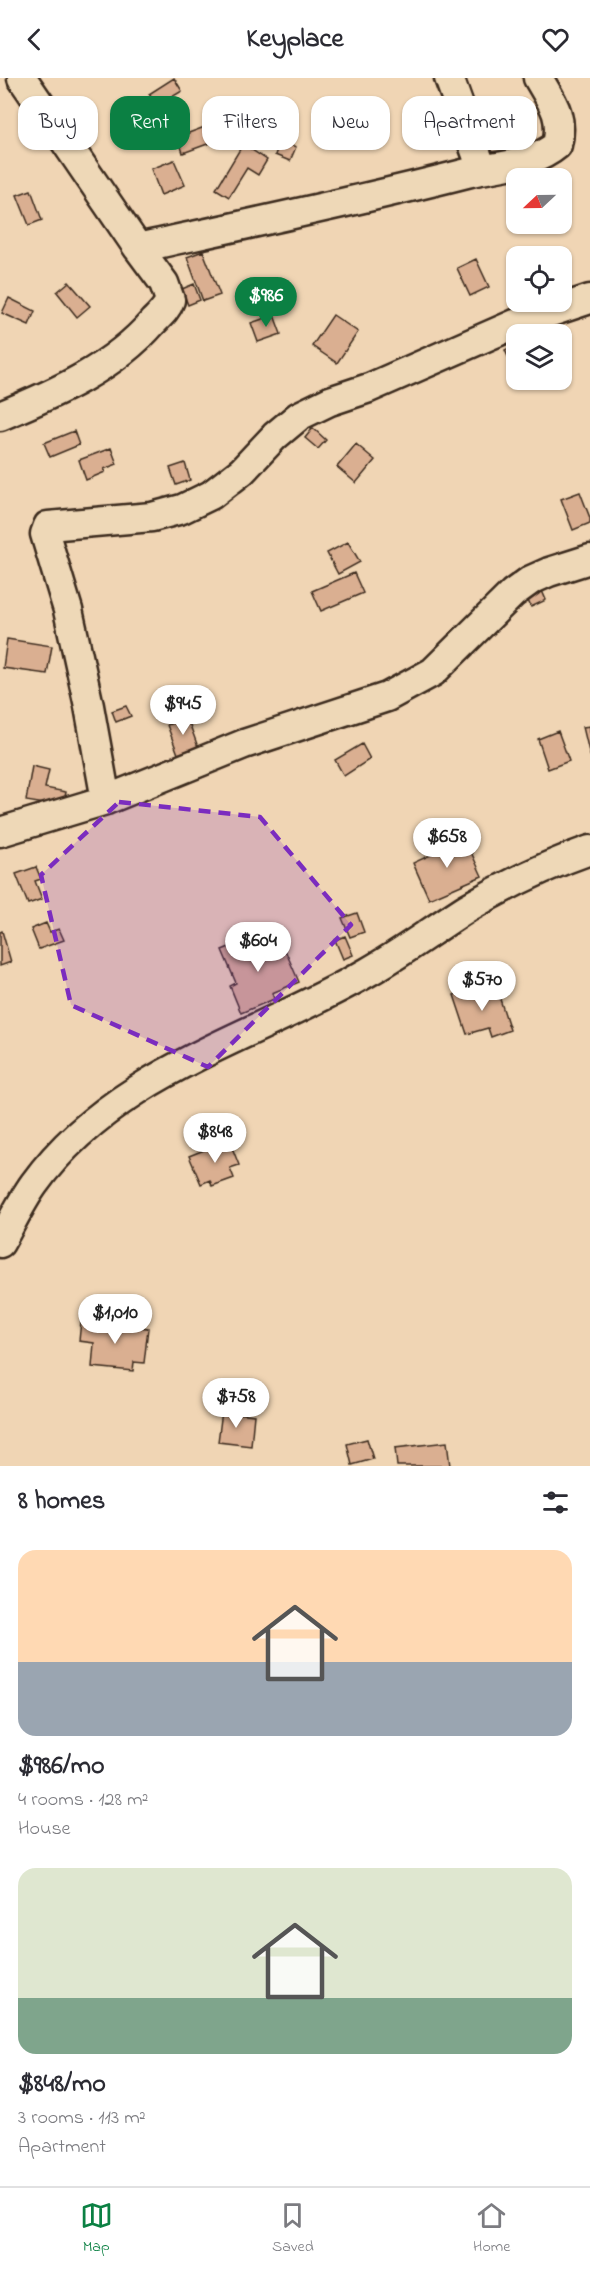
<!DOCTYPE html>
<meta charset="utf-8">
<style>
body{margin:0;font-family:"Indie Flower",sans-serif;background:#f2f2f3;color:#2b2b33;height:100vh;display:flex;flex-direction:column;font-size:22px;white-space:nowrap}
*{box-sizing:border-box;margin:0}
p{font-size:20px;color:#7c7c81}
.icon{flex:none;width:33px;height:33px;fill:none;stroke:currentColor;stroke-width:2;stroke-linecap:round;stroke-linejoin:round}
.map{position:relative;height:1388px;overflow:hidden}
.details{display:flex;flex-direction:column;background:#fff;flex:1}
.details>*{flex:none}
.banner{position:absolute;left:18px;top:18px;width:555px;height:54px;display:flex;gap:12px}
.needle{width:39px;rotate:248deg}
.fabs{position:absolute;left:506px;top:90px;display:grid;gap:12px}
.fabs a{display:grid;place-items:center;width:66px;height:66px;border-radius:12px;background:#fff;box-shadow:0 2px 4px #0004;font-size:30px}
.price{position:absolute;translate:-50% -51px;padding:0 14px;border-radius:21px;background:#fff;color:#222;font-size:20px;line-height:39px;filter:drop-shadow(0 2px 3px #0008)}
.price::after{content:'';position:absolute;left:50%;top:36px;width:18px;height:14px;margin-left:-9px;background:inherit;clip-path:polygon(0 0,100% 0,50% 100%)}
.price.selected{background:#0b8043;color:#fff}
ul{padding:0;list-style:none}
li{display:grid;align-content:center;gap:12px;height:318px;padding:0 18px}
li span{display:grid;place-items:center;height:186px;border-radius:18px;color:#555}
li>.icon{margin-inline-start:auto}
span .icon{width:108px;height:108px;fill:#fffc;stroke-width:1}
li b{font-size:26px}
h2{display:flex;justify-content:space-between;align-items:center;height:72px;padding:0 18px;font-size:26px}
.pill{padding:0 21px;border-radius:18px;background:#fff;box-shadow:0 2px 4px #0004;font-size:21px;line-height:54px}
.pill.selected{background:#0b8043;color:#fff}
header{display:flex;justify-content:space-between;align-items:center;height:78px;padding:0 18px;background:#fff;font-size:27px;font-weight:800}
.dock{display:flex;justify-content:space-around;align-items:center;height:84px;border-top:2px solid #e1e1e2;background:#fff;font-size:16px;color:#7c7c81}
.dock a{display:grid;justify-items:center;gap:3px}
.dock .selected{color:#0b8043}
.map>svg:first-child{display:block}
.building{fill:#daaf91;stroke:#3b2a1e;stroke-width:1.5}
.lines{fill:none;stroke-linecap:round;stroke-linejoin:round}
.street-casing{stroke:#3b2a1e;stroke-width:33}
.street{stroke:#eed8b7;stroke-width:28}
.marked{fill:#7b2cbf;fill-opacity:0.2;stroke:#7b2cbf;stroke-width:4.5;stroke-dasharray:12 8;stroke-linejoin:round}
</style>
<header><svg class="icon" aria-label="back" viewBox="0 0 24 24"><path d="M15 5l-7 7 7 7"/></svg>Keyplace<svg class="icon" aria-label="heart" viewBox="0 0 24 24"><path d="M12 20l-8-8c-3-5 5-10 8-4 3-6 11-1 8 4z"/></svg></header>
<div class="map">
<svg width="590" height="1388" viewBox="0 0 590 1388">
<rect width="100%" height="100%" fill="#f0d5b4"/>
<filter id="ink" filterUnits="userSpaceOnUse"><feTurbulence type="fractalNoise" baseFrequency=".0167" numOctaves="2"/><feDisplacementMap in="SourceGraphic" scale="12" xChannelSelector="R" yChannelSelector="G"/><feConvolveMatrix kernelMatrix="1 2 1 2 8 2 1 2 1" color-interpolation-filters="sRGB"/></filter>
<g filter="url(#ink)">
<path class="building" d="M 174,0 L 182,13 L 157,28 L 149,16 Z
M 226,41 L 232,57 L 183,75 L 178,59 Z
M 280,63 L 296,69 L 290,83 L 275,77 Z
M 243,66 L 267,82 L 258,97 L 247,90 L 229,119 L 216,111 Z
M 174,82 L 185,107 L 161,117 L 151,91 Z
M 31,112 L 42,142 L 29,147 L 17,117 Z
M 203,173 L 220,217 L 203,223 L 187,179 Z
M 476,181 L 489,209 L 470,218 L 457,190 Z
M 69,204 L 90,228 L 77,239 L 57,214 Z
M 194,206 L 200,222 L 188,227 L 182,211 Z
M 9,220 L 35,233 L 29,247 L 2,235 Z
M 274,237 L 281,256 L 258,264 L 251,245 Z
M 333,237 L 358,254 L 337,285 L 312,268 Z
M 516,266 L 516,288 L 513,289 L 505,272 Z
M 313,350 L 326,362 L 318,371 L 305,360 Z
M 74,353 L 79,367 L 50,379 L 44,365 Z
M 356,366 L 375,382 L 356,405 L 337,389 Z
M 111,370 L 117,386 L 104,391 L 105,394 L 86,402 L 79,382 Z
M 185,385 L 190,402 L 176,407 L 170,390 Z
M 580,414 L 590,440 L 590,445 L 573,452 L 561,421 Z
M 348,464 L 360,484 L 338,496 L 327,475 Z
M 354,495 L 363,515 L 321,533 L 312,513 Z
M 539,506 L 546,522 L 531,529 L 524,514 Z
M 7,561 L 52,568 L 47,596 L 3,590 Z
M 126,628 L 131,638 L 116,644 L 112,633 Z
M 187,639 L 198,669 L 178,676 L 167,647 Z
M 590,648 L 590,678 L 583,649 Z
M 558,653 L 569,683 L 548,691 L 538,661 Z
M 362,666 L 370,681 L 344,698 L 335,682 Z
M 32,688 L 49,692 L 45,710 L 66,714 L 63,729 L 26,723 Z
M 465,761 L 482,798 L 429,821 L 413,785 Z
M 36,789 L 41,801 L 35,803 L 42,821 L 28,826 L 16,796 Z
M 357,835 L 364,854 L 350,859 L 342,840 Z
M 46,845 L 50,854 L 59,851 L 64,862 L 39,871 L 31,851 Z
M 2,853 L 11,884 L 0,888 L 0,854 Z
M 345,858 L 353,877 L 343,881 L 335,862 Z
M 249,861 L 253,870 L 261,867 L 263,871 L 274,866 L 278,875 L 285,872 L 299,904 L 272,915 L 274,921 L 241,935 L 230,908 L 236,905 L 222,872 Z
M 481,908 L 484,916 L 497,912 L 510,952 L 491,959 L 488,950 L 467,956 L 454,917 Z
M 229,1062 L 239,1087 L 230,1090 L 234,1100 L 212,1108 L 210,1102 L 201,1106 L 189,1078 Z
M 81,1243 L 148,1250 L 144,1285 L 134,1284 L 133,1293 L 92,1289 L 94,1265 L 79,1263 Z
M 222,1333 L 254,1337 L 251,1368 L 218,1364 Z
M 367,1361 L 373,1381 L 352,1387 L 347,1366 Z
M 447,1364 L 450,1388 L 397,1388 L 395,1370 Z"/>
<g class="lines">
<defs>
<path id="street" d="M 449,0 L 482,91
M 138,170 C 248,146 358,123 467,95 C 498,87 532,88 557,67 C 564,38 552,24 538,0
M 0,338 C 56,315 113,290 153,244 C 160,237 167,231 170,222 L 164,205 L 138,170 L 22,0
M 106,722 L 89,628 L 68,532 L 45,456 L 48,448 L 152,439 L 182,431 L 211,417 L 242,393 L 275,358 L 299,338 L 330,323 L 369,310 L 515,246 L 590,221
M 0,754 L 106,722 L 244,666 L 387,619 L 433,594 L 513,515 L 531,502 L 549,494 L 590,481
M 0,1165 C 11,1146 21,1124 34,1106 C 114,994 255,960 368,894 C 402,875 434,851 467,830 C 506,807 547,787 590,772"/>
</defs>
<use href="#street" class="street-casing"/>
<use href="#street" class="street"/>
</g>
</g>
<path class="marked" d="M 119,724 L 260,739 L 351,847 L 208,989 L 71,927 L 41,797 Z"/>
</svg>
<div class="fabs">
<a><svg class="needle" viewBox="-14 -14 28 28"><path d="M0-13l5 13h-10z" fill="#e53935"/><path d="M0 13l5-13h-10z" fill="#7c7c81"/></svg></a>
<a><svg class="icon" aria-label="locate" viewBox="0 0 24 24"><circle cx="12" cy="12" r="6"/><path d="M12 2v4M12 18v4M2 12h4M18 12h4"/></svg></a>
<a><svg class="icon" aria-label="layers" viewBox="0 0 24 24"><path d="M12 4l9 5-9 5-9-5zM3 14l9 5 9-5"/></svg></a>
</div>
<b class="price selected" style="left:266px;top:250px">$986</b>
<b class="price" style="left:183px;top:658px">$945</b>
<b class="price" style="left:447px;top:791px">$658</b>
<b class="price" style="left:258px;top:895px">$604</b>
<b class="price" style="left:482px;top:934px">$570</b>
<b class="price" style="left:215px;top:1086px">$848</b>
<b class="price" style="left:115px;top:1267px">$1,010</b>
<b class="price" style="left:236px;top:1351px">$758</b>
<div class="banner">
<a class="pill">Buy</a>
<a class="pill selected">Rent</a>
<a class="pill">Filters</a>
<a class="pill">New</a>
<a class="pill">Apartment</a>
</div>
</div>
<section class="details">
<h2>8 homes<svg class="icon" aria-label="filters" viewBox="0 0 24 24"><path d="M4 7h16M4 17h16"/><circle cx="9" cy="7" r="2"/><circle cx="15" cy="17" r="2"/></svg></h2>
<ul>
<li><span style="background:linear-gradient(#ffd9b3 60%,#9aa5b1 0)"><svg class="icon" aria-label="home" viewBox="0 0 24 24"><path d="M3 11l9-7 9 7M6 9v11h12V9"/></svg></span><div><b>$986/mo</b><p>4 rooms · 128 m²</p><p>House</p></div></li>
<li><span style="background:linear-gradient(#dfe7d0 70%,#7fa58c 0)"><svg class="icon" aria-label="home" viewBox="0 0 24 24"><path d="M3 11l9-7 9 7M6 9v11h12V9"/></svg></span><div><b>$848/mo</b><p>3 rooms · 113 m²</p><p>Apartment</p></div></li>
</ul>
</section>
<nav class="dock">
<a class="selected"><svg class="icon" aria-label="map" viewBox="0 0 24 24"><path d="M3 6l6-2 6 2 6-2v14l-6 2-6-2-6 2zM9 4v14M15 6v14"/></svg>Map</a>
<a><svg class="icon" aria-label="saved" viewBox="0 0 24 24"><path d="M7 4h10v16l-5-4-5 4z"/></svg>Saved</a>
<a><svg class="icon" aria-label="home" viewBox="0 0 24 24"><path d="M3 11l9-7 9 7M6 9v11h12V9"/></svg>Home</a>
</nav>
